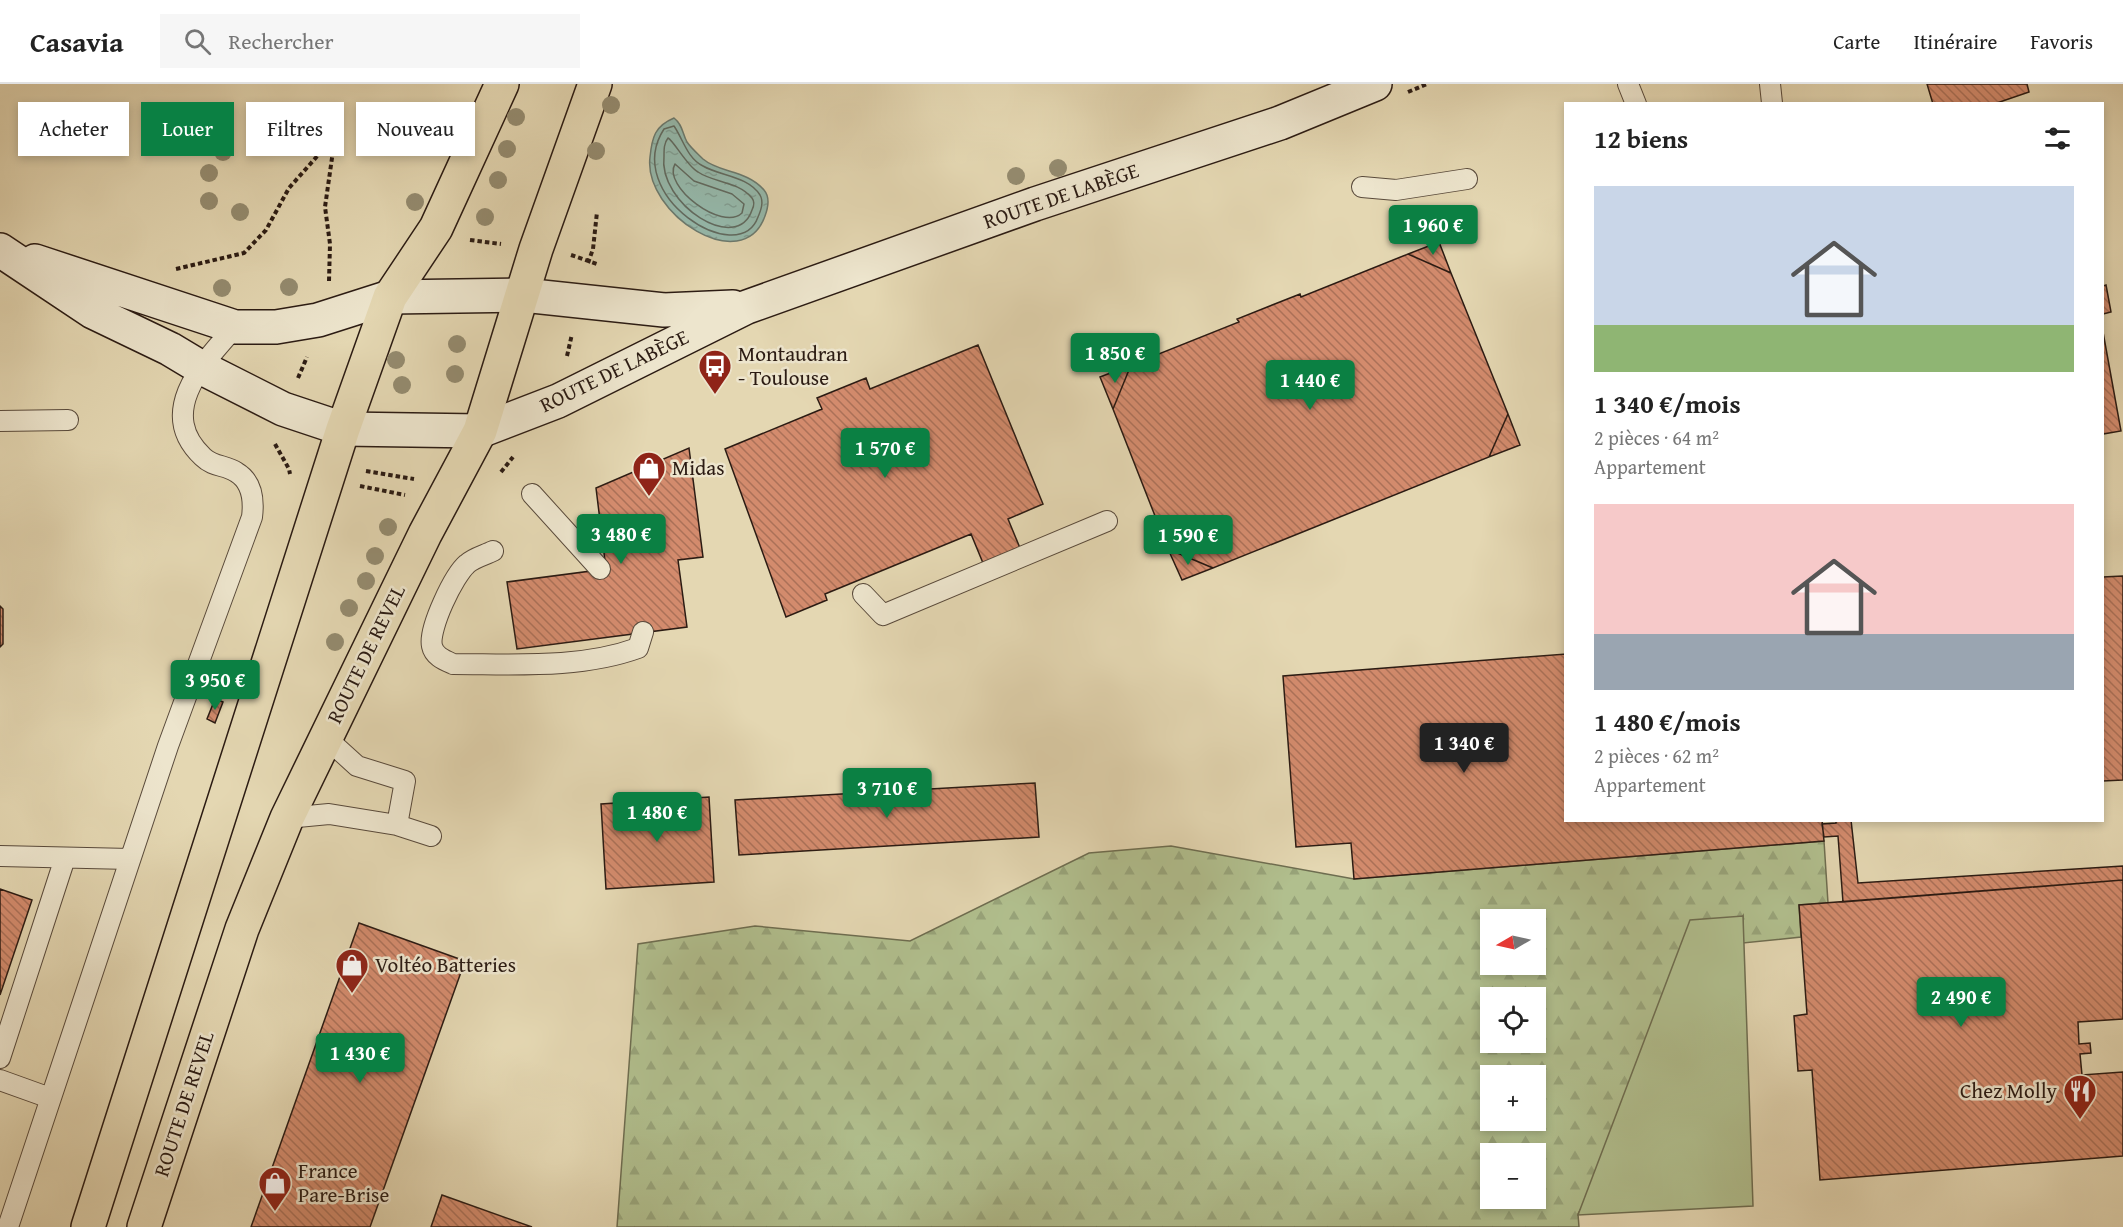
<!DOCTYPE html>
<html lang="fr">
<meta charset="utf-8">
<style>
body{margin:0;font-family:"Gentium Book Plus",serif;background:#f6f6f6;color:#222;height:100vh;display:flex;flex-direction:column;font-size:22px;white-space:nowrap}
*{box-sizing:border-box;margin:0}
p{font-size:20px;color:#767676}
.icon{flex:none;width:33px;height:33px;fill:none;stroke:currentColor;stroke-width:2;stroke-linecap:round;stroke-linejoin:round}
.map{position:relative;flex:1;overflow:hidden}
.sheet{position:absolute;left:1564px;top:18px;width:540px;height:720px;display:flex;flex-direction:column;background:#fff;border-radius:0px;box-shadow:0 3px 9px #0003}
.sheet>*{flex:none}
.hud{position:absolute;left:18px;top:18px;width:570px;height:54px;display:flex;gap:12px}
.needle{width:39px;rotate:261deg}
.controls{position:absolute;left:1480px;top:825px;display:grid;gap:12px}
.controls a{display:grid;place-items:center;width:66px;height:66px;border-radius:0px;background:#fff;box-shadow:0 3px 9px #0003;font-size:30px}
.price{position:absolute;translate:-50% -51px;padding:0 14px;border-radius:6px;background:#0b8043;color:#fff;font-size:20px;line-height:39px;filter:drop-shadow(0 2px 3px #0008)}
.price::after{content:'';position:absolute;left:50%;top:36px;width:18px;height:14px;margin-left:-9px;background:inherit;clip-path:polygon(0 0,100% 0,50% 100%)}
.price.on{background:#222;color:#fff}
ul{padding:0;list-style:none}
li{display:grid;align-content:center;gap:12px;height:318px;padding:0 30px}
li span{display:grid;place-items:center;height:186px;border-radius:0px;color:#555}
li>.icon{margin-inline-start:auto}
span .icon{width:108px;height:108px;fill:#fffc;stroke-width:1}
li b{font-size:26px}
h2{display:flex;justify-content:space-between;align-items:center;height:72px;padding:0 30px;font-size:26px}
.chip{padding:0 21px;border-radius:0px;background:#fff;box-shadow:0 3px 9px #0003;font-size:21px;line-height:54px}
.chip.on{background:#0b8043;color:#fff}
header{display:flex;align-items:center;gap:36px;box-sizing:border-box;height:84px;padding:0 30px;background:#fff;border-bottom:2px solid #e0e0e0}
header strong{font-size:28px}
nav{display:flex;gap:33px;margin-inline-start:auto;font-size:21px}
.search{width:420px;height:54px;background:#f6f6f6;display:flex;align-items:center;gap:15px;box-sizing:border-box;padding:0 21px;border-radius:0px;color:#767676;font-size:22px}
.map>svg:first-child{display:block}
.forest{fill:url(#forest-firs);stroke:#6e6d50;stroke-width:1.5;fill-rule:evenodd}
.pitch{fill:#b1bf8e;stroke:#6e6d50;stroke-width:1.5}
.water{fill:url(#water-ripples);stroke:#6b7a6f;stroke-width:1.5}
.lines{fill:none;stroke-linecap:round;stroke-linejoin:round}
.shore{stroke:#606a60;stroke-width:1.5}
.building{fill:url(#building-back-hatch);stroke:#2b1b13;stroke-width:1.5}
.service-casing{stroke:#594a3b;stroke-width:22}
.secondary-casing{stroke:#2b1b13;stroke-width:36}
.primary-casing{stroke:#2b1b13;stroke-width:36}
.path{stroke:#2b1b13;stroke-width:4;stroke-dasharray:4.5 3;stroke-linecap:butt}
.service{stroke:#ede5cd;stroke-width:20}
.secondary{stroke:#ede5cd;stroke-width:33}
.primary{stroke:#e4d7b2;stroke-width:33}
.tree{fill:#948b6f}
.labels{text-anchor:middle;stroke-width:5;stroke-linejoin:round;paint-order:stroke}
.street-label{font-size:21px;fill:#2b1b13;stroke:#ede5cd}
.poi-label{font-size:21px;fill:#2b1b13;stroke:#ede5cd;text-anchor:start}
</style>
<header>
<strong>Casavia</strong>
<div class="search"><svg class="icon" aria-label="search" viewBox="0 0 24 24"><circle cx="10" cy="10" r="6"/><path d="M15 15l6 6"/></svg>Rechercher</div>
<nav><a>Carte</a><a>Itinéraire</a><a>Favoris</a></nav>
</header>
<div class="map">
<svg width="2123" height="1143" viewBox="0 0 2123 1143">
<defs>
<pattern id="forest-firs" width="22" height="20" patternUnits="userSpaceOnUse" patternTransform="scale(1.5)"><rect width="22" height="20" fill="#b1bf8e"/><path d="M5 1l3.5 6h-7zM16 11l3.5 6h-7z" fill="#98a47a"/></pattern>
<pattern id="water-ripples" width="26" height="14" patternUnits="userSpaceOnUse" patternTransform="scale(1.5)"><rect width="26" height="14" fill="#95baad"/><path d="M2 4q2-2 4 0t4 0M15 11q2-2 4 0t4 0" fill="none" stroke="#819f94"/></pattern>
<pattern id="building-back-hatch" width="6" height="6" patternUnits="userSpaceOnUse" patternTransform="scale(1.5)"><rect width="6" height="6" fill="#d38b6d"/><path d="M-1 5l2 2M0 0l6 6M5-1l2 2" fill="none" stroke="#ab7158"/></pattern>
</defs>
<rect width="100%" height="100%" fill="#e4d7b2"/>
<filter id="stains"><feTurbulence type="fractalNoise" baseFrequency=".00333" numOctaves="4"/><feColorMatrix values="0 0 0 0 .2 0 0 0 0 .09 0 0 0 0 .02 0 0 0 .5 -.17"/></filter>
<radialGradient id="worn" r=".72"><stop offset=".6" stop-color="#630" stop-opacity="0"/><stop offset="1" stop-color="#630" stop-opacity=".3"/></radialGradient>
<path class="forest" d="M 1824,757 L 1828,819 L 1799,821 L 1801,853 L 1743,859 L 1743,832 L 1578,1130 L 1579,1143 L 617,1143 L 638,860 L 755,842 L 910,857 L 1089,769 L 1171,762 L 1354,795 ZM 1491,836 L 1536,836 L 1536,880 L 1491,880 ZM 1491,914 L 1536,914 L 1536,958 L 1491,958 ZM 1491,992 L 1536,992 L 1536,1036 L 1491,1036 ZM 1491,1070 L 1536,1070 L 1536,1114 L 1491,1114 Z"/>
<path class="pitch" d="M 1743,832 L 1753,1122 L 1578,1131 L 1690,836 Z"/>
<path class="water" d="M 674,34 C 683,41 682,49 687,58 C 691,64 698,70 703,75 C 719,89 747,86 764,106 C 770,113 768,124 765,132 C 743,194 643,130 650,73 C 652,53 655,42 674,34 Z"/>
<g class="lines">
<path class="shore" d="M 674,42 C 683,55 687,74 703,82 C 720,92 748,92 760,111 C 764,118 761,126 758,133 C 739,186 621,111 664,45 Z
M 668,54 C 674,57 687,82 698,88 C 714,99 738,97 752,114 C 755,118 754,122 752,126 C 737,171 658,120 664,72 C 664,65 664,59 668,54 Z
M 675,80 L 694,97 L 732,110 L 744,120 L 742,129 C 722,148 662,102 675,80 Z"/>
</g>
<path class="building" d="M 1927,0 L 2027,0 L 2029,8 L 1994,20 L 1933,20 Z
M 1439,158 L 1451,189 L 1408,170 Z
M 1408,170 L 1451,189 L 1508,330 L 1489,373 L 1213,484 L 1168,465 L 1113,325 L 1131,281 L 1239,238 L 1237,235 L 1300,210 L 1301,213 Z
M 2106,201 L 2111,228 L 2103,230 L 2103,202 Z
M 2103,248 L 2121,347 L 2103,350 Z
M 978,261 L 1043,420 L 1008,435 L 1020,464 L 983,479 L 971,450 L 825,510 L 827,516 L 786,533 L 725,365 L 822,325 L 817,314 L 866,294 L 870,305 Z
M 1131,281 L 1113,325 L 1100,293 Z
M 1508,330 L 1520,361 L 1489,373 Z
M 689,364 L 703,473 L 678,476 L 687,543 L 517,565 L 507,498 L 606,485 L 596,404 Z
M 1168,465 L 1213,484 L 1182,496 Z
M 2123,492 L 2123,696 L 2103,697 L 2103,493 Z
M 0,522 L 3,525 L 3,560 L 0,563 Z
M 1566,570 L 1566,736 L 1822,736 L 1824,757 L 1354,795 L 1351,759 L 1296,763 L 1283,592 Z
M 215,615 L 223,618 L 215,639 L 207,635 Z
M 1035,699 L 1039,753 L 739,771 L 735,716 Z
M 709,713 L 714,798 L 606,805 L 601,720 Z
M 1836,736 L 1851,736 L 1858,799 L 2123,782 L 2123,796 L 1843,818 L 1838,752 L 1824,753 L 1822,740 L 1836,739 Z
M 2123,796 L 2123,935 L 2078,938 L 2079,960 L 2090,959 L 2091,969 L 2080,970 L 2082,991 L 2123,988 L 2123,1072 L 1820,1096 L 1812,986 L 1798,987 L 1794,932 L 1807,930 L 1799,821 Z
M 0,805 L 32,816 L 0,911 Z
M 359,839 L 465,877 L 370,1143 L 251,1143 Z
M 442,1111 L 532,1143 L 431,1143 Z"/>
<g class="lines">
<defs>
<path id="service" d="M 1628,0 L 1636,20
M 1770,0 L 1772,19
M 1362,103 L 1396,106 L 1467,95
M 0,337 L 68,336
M 532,410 L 600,485
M 493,467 C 485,471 473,474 467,480 C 454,491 428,545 432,562 C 434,572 444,576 453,580 C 514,580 580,585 638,564 L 643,548
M 863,510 L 883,531 L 1107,437
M 325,653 L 357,682 L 405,697 L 397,741
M 287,734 L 329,730 L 397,741 L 431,752
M 0,772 L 130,775
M 0,974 L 65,774
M 0,996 L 50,1014
M 8,1143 L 168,662 L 252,433 C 254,417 253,398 236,388 C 226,381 213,383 203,373 C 155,328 204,278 235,243"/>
<path id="secondary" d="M 0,166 L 93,228 L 170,265 L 200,283 L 283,325 L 343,345 L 480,347 L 558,317 L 747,223 L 1035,120 L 1280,39 L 1375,0
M 35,177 L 235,243 L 276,243 L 318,236 L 390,213 L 523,211 L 664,226 L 733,223"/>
<path id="primary" d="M 88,1143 L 343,345 L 390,213 L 436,144 L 502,0
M 144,1143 L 242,845 L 287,734 L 425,450 L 480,347 L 536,165 L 595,0"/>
</defs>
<use href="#service" class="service-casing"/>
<use href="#secondary" class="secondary-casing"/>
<use href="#primary" class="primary-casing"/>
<path class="path" d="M 1408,8 L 1427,0
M 470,156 L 501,160
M 571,171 L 597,180
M 588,179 L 593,165 L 597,128
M 176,185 L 244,169 L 266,146 L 289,104 L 335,52
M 329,197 L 330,160 L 325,123 L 335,53
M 567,272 L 572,250
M 298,294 L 307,273
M 275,360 L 289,385 L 290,390
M 366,387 L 414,395
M 501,388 L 513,373
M 360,402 L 405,411"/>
<use href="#service" class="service"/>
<use href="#secondary" class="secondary"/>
<use href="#primary" class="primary"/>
</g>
<g class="tree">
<circle cx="611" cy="21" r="9"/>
<circle cx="516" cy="33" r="9"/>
<circle cx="203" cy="48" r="9"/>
<circle cx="507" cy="65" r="9"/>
<circle cx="596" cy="67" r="9"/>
<circle cx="223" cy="68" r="9"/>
<circle cx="1058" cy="84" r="9"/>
<circle cx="209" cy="89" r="9"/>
<circle cx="1016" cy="92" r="9"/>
<circle cx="498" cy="96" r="9"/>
<circle cx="209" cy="117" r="9"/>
<circle cx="415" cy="118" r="9"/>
<circle cx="240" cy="128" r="9"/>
<circle cx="485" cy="133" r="9"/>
<circle cx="289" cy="203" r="9"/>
<circle cx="222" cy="204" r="9"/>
<circle cx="457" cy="260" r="9"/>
<circle cx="396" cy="276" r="9"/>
<circle cx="455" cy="290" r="9"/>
<circle cx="402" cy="301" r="9"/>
<circle cx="388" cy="443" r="9"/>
<circle cx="375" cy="472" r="9"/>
<circle cx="366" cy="497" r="9"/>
<circle cx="349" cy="524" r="9"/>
<circle cx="335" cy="558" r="9"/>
</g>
<defs>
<symbol id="bus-pin" viewBox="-11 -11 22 30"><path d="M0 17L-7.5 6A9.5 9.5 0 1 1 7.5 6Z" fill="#8f2418" stroke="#ede5cd"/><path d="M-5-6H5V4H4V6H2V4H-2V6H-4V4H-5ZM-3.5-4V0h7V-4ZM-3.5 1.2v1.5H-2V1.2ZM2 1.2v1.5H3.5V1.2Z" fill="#fff"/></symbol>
<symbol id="shop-pin" viewBox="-11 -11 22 30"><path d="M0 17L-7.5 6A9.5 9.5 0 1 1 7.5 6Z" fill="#8f2418" stroke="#ede5cd"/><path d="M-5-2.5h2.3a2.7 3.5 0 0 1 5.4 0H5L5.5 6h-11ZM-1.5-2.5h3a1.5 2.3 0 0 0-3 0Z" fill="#fff"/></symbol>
<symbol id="restaurant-pin" viewBox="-11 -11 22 30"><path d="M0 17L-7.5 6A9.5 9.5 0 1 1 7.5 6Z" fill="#8f2418" stroke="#ede5cd"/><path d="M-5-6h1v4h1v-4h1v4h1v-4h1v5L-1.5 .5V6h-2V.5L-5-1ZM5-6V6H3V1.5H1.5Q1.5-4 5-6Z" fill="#fff"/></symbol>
</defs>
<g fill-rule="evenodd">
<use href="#bus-pin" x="696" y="263" width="38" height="52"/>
<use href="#shop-pin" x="630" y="365" width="38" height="52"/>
<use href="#shop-pin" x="333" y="862" width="38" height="52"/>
<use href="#restaurant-pin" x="2061" y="988" width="38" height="52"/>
<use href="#shop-pin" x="256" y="1080" width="38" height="52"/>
</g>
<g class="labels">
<g class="street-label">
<text transform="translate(1061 112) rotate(-19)" y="7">ROUTE DE LABÈGE</text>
<text transform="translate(614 287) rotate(-26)" y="7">ROUTE DE LABÈGE</text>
<text transform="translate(366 570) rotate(-64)" y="7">ROUTE DE REVEL</text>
<text transform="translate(184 1020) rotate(-72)" y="7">ROUTE DE REVEL</text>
</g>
<g class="poi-label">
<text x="738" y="277">Montaudran<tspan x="738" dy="24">- Toulouse</tspan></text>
<text x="672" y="391">Midas</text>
<text x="375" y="888">Voltéo Batteries</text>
<text x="2057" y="1014" text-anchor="end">Chez Molly</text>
<text x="298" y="1094">France<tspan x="298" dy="24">Pare-Brise</tspan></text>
</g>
</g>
<rect width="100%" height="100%" filter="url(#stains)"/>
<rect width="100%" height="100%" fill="url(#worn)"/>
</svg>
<div class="controls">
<a><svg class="needle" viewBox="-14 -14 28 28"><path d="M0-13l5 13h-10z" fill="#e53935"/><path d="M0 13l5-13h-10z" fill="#767676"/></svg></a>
<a><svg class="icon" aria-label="locate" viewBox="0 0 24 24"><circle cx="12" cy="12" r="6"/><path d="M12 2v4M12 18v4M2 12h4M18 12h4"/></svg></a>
<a>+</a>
<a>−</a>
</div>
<b class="price" style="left:1433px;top:172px">1 960 €</b>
<b class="price" style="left:1115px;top:300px">1 850 €</b>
<b class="price" style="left:1310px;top:327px">1 440 €</b>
<b class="price" style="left:885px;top:395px">1 570 €</b>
<b class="price" style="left:621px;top:481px">3 480 €</b>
<b class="price" style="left:1188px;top:482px">1 590 €</b>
<b class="price" style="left:215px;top:627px">3 950 €</b>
<b class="price on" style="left:1464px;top:690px">1 340 €</b>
<b class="price" style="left:887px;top:735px">3 710 €</b>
<b class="price" style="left:657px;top:759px">1 480 €</b>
<b class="price" style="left:1961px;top:944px">2 490 €</b>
<b class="price" style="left:360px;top:1000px">1 430 €</b>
<div class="hud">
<a class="chip">Acheter</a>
<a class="chip on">Louer</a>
<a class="chip">Filtres</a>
<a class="chip">Nouveau</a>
</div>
<section class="sheet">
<h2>12 biens<svg class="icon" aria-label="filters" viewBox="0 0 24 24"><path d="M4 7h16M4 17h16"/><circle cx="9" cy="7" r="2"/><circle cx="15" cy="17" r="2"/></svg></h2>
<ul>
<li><span style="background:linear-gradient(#c9d6e8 75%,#8fb573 0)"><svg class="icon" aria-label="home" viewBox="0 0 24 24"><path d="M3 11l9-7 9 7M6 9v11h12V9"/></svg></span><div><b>1 340 €/mois</b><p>2 pièces · 64 m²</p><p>Appartement</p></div></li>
<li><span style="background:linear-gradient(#f6c9c9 70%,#9aa5b1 0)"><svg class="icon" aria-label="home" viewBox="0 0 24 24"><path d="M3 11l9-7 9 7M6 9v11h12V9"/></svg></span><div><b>1 480 €/mois</b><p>2 pièces · 62 m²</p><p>Appartement</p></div></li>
</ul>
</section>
</div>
